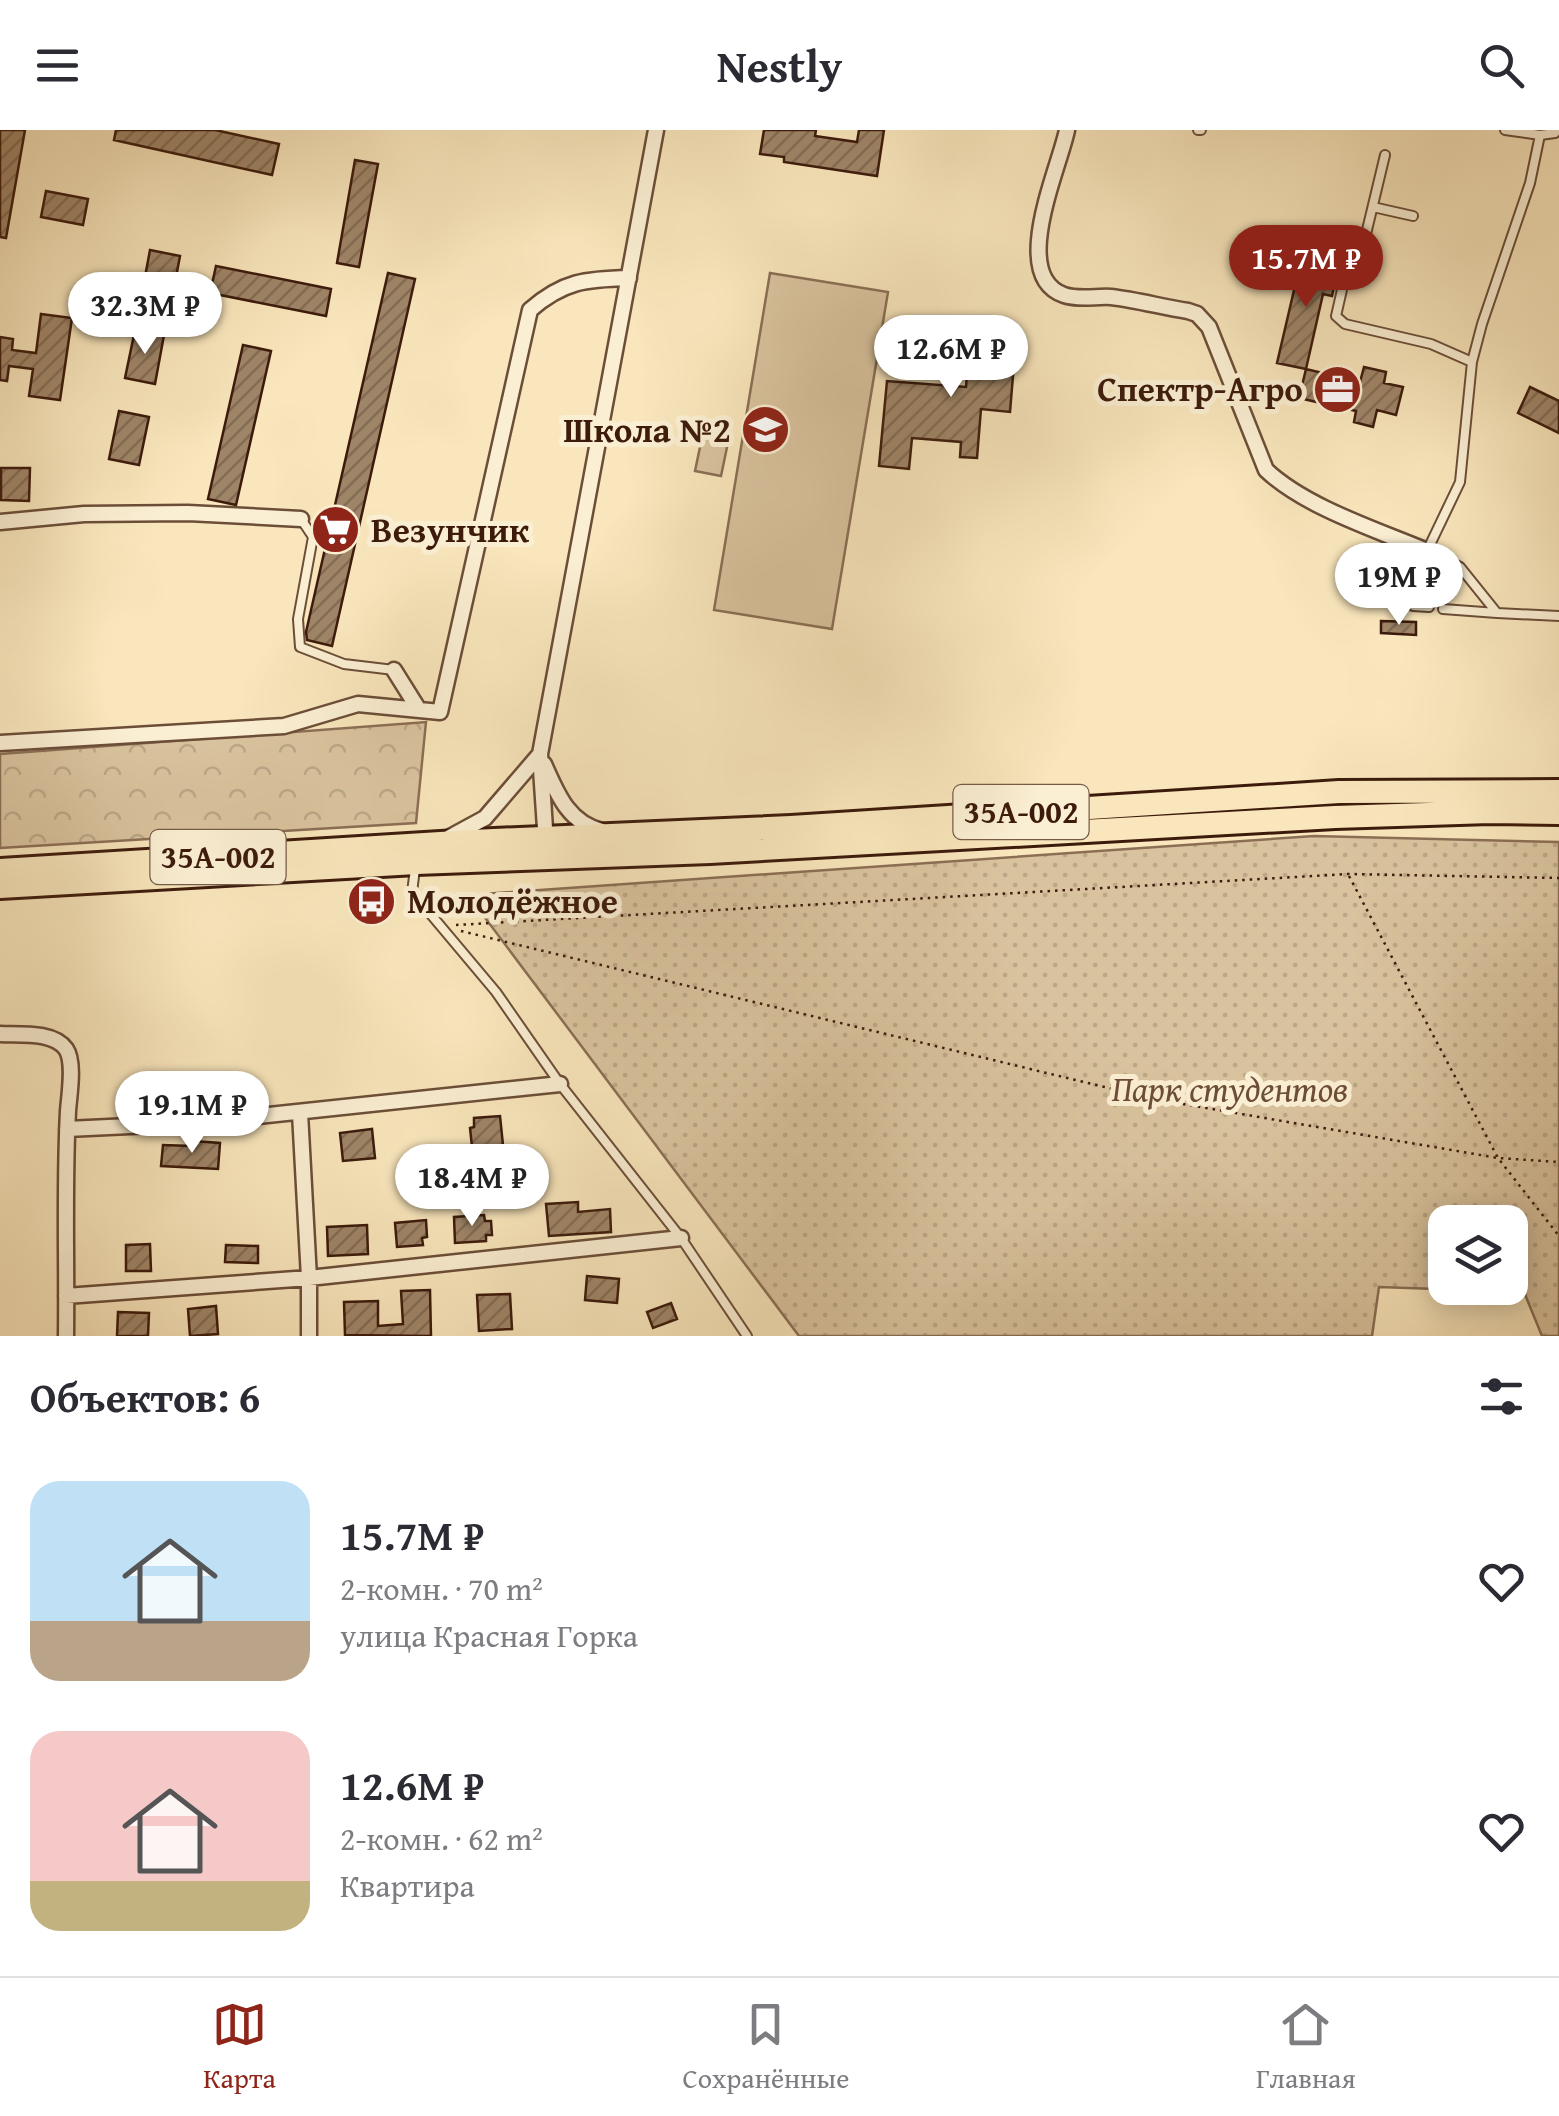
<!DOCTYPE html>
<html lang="ru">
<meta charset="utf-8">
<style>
body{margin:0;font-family:"Gentium Book Plus",serif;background:#f2f2f3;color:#2b2b33;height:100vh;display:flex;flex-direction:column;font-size:38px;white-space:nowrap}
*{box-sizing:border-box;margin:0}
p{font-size:32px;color:#7c7c81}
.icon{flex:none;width:55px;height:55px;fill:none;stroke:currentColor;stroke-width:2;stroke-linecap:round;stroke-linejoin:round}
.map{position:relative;height:1206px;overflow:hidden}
.details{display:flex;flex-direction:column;background:#fff;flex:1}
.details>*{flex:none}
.controls{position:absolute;left:1428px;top:1075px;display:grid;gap:20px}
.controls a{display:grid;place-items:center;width:100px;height:100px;border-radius:20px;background:#fff;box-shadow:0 5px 25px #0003;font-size:50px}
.price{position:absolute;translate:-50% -85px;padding:0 22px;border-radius:35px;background:#fff;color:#222;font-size:32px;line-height:65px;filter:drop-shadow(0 2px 5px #0008)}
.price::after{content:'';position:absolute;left:50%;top:60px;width:30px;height:22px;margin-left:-15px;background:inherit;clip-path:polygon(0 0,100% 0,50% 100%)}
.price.on{background:#8f2418;color:#fff}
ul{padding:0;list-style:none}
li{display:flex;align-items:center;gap:30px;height:250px;padding:0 30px}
li span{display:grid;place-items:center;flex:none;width:280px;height:200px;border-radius:30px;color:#555}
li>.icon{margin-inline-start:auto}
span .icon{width:120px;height:120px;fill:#fffc;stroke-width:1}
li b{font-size:42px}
h2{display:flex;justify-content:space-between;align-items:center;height:120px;padding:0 30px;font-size:42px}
header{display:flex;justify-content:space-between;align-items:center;height:130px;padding:0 30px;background:#fff;font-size:45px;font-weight:800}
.tabs{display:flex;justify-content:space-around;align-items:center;height:140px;border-top:2px solid #e1e1e2;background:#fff;font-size:28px;color:#7c7c81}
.tabs a{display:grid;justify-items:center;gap:5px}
.tabs .on{color:#8f2418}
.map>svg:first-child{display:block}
.forest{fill:url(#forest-crowns);stroke:#8b6f55;stroke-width:2.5}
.park{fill:url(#park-dots);stroke:#8b6f55;stroke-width:2.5;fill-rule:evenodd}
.pitch{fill:#d9c39e;stroke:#8b6f55;stroke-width:2.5}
.building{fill:url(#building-hatch);stroke:#3d1b0c;stroke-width:2.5}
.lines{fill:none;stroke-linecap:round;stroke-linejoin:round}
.service-casing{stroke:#6c4e38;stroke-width:12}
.minor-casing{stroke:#6c4e38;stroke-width:19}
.primary-casing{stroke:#3d1b0c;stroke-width:28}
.path{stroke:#3d1b0c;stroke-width:2.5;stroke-dasharray:2.5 5;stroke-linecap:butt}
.service{stroke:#fbefd3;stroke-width:8}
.minor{stroke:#fbefd3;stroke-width:14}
.primary{stroke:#f9e6bc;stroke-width:22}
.labels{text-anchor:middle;stroke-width:10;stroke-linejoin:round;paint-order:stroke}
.shield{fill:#fbefd3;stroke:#765b48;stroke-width:2.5}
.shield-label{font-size:32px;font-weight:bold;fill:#3d1b0c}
.poi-label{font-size:35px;font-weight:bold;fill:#3d1b0c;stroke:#fbefd3;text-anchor:end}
.park-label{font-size:35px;font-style:italic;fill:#6c4d38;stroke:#fbefd3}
</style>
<header><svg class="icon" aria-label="menu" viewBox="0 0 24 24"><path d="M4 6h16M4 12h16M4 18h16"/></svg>Nestly<svg class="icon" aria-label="search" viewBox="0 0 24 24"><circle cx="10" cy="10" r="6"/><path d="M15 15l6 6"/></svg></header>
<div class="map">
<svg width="1559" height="1206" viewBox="0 0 1559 1206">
<defs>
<pattern id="forest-crowns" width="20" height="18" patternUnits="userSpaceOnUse" patternTransform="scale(2.5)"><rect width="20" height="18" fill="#d9c39e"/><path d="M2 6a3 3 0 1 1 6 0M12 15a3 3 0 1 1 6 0" fill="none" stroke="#bba787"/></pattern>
<pattern id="park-dots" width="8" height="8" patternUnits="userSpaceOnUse" patternTransform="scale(2.5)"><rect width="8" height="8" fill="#d9c39e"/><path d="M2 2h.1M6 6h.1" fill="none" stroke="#bba787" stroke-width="1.8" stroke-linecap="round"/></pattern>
<pattern id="building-hatch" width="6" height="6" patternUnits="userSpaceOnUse" patternTransform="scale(2.5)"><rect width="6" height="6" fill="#9f8568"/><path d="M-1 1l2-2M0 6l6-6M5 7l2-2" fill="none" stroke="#836c54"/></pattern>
</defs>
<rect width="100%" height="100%" fill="#f9e6bc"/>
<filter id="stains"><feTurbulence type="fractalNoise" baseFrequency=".002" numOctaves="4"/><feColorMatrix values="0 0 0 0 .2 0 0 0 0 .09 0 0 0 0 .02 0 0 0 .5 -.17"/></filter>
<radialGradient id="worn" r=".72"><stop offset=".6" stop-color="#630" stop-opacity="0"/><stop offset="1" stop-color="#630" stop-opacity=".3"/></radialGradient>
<path class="forest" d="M 426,592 L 416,693 L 0,718 L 0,624 Z"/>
<path class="park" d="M 1314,706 L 1559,712 L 1559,1206 L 1542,1206 L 1524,1162 L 1379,1157 L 1372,1206 L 799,1206 L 468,765 ZM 1445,1092 L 1510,1092 L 1510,1158 L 1445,1158 Z"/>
<path class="pitch" d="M 770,143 L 888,162 L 832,499 L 714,480 Z
M 705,293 L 731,298 L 721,346 L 695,341 Z"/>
<path class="building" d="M 0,0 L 25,0 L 6,108 L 0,107 Z
M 116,0 L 215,0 L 279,14 L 272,45 L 114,10 Z
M 764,0 L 816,0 L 815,6 L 857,12 L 859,0 L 884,0 L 877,46 L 784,32 L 784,27 L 760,24 Z
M 355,30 L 378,34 L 359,137 L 337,133 Z
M 46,61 L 88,69 L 83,95 L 41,87 Z
M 150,120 L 180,126 L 171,174 L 141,168 Z
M 1302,126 L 1339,135 L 1332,166 L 1323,164 L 1306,239 L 1277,233 Z
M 216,136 L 331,159 L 326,186 L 210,163 Z
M 388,143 L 415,149 L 332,516 L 307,510 L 306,502 Z
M 41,184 L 72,188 L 60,270 L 29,266 L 33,239 L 9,236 L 7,251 L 0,250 L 0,207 L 13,209 L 12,220 L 36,223 Z
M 971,194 L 1017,197 L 1010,282 L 981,279 L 977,328 L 960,327 L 961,312 L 912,308 L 909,339 L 879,336 L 887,251 L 966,257 Z
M 135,200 L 164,205 L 155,254 L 125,248 Z
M 243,215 L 271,221 L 236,375 L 208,369 Z
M 1364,237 L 1386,242 L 1384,253 L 1403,257 L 1396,285 L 1377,280 L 1373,297 L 1354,292 L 1356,281 L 1299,268 L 1306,239 L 1360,252 Z
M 1530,257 L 1559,271 L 1559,303 L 1518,283 Z
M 119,281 L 149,287 L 139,335 L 109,329 Z
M 1,338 L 30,338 L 29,371 L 1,370 Z
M 1428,437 L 1442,437 L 1443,472 L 1436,476 L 1434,471 L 1429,469 Z
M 1381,491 L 1416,492 L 1416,505 L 1381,503 Z
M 500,986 L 503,1015 L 472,1017 L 470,998 L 474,997 L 474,988 Z
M 372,999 L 375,1028 L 343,1031 L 340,1003 Z
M 193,1011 L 220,1013 L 218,1039 L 161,1036 L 163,1015 L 193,1016 Z
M 578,1072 L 578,1082 L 610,1079 L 611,1102 L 549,1106 L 546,1074 Z
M 484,1085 L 485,1091 L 491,1091 L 492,1105 L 486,1105 L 486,1111 L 455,1113 L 454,1087 Z
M 426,1090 L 427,1107 L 422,1108 L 423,1115 L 397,1117 L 395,1093 Z
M 367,1095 L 368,1124 L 328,1126 L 327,1097 Z
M 150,1114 L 151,1141 L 126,1141 L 126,1115 Z
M 226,1115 L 258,1116 L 258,1133 L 225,1132 Z
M 587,1146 L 619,1149 L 617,1173 L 585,1170 Z
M 430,1160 L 431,1206 L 345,1205 L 344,1172 L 378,1171 L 378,1196 L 403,1194 L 401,1161 Z
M 510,1164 L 512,1199 L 479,1201 L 477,1165 Z
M 671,1173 L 677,1189 L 653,1198 L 647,1182 Z
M 216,1176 L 218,1204 L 190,1206 L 188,1179 Z
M 118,1182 L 149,1183 L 148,1206 L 117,1206 Z"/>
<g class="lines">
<defs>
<path id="service" d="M 1198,0 L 1201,0
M 1505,0 L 1540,5 L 1555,3 L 1557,0
M 1540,5 L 1530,53 L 1482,194 L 1472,232 L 1460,352 L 1427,421 L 1460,437 L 1497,483 L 1559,486
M 1385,25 L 1361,125 L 1344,151 L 1336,186 L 1345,194 L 1431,214 L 1472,232
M 1373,77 L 1413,86
M 301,389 L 313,407 L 298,489 L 300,517 L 344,534 L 394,540
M 1427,421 L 1414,429 L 1402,454 L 1413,476 L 1429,477
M 1443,479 L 1497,483
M 415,739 L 412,762 L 496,862 L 560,954 L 681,1108 L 747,1206"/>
<path id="minor" d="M 1067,0 C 1059,39 1009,146 1064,165 C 1078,170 1097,166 1111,167 C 1137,170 1162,177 1188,181 L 1197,184 L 1209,197 L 1266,340 C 1305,377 1377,400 1427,421
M 0,392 L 84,384 L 188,383 L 301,389
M 394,540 L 419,580
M 0,613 L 284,596 L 358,574 L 440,582 L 530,180 C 563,151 586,149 629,148
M 544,634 C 557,663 568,693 602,701
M 450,707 L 485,688 L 540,624
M 546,713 L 540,624 L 656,0
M 0,904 C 20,905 53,901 66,919 C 75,932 69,966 68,981 C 64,1056 67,1131 66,1206
M 300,983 L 309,1148 L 309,1206
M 67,999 L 193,993 L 560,954
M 66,1166 L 309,1148 L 681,1108"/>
<path id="primary" d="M 0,740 L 473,711 L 791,697 L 1339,662 L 1559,661
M 0,757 L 416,733 L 710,722 L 1335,687 L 1490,682 L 1559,683"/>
</defs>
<use href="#service" class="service-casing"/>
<use href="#minor" class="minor-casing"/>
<use href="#primary" class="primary-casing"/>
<path class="path" d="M 1349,746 L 1498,1028 L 1559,1106
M 456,795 L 1348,744 L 1559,748
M 461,801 L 1154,969 L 1498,1028 L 1559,1032"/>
<use href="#service" class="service"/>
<use href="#minor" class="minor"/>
<use href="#primary" class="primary"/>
</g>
<defs>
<symbol id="office-disc" viewBox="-11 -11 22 22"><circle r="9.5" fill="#8f2418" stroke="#fbefd3"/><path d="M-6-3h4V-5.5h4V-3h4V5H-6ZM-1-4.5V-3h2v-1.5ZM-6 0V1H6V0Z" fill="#fff"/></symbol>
<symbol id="school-disc" viewBox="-11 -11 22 22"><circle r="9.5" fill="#8f2418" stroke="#fbefd3"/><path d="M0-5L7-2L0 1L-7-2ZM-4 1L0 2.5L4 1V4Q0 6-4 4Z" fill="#fff"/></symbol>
<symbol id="supermarket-disc" viewBox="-11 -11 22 22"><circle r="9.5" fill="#8f2418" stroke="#fbefd3"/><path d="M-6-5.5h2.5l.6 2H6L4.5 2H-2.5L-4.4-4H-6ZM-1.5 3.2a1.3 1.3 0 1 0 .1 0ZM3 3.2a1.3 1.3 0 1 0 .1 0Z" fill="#fff"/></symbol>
<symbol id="bus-disc" viewBox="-11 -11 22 22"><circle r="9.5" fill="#8f2418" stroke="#fbefd3"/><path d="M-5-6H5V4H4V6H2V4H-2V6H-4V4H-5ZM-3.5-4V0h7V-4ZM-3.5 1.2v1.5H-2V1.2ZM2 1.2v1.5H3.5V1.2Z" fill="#fff"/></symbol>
</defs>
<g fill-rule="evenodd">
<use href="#office-disc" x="1310" y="232" width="55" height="55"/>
<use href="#school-disc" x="738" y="272" width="55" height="55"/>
<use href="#supermarket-disc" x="308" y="372" width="55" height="55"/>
<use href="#bus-disc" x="344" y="744" width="55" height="55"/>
</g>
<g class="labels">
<g class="shield">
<rect x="953.5" y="655" width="135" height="54" rx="8"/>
<rect x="150.5" y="700" width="135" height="54" rx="8"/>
</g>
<g class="shield-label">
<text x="1021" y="693">35А-002</text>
<text x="218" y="738">35А-002</text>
</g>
<g class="poi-label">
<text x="1303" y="271">Спектр-Агро</text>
<text x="731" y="312">Школа №2</text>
<text x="371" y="412" text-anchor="start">Везунчик</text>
<text x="407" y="783" text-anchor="start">Молодёжное</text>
</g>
<g class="park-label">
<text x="1230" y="971">Парк студентов</text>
</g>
</g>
<rect width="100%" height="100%" filter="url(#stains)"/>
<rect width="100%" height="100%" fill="url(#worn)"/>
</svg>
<div class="controls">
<a><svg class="icon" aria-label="layers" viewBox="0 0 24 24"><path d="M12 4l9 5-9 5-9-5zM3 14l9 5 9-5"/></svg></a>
</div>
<b class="price on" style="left:1306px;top:180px">15.7M ₽</b>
<b class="price" style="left:145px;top:227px">32.3M ₽</b>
<b class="price" style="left:951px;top:270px">12.6M ₽</b>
<b class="price" style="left:1399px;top:498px">19M ₽</b>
<b class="price" style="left:192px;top:1026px">19.1M ₽</b>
<b class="price" style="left:472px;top:1099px">18.4M ₽</b>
</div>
<section class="details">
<h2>Объектов: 6<svg class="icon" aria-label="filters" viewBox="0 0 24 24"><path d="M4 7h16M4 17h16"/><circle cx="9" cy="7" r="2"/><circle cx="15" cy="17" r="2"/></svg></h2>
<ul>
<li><span style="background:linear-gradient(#bfe0f5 70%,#b9a48a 0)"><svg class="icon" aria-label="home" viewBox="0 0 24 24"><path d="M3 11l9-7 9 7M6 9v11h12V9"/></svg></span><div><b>15.7M ₽</b><p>2-комн. · 70 m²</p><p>улица Красная Горка</p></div><svg class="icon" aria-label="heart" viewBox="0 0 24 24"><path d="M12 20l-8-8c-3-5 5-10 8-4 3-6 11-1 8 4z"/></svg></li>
<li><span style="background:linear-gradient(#f6c9c9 75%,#c2b280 0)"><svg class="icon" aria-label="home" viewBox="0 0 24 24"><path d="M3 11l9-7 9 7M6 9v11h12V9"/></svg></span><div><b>12.6M ₽</b><p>2-комн. · 62 m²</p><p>Квартира</p></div><svg class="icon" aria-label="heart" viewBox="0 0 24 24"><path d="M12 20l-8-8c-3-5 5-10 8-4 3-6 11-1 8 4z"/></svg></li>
</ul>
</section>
<nav class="tabs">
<a class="on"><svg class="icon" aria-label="map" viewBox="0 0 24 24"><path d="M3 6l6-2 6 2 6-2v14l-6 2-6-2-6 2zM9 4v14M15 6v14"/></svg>Карта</a>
<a><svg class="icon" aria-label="saved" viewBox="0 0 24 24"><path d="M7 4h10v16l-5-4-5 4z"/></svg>Сохранённые</a>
<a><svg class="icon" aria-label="home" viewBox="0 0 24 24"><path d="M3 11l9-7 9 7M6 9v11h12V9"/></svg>Главная</a>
</nav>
